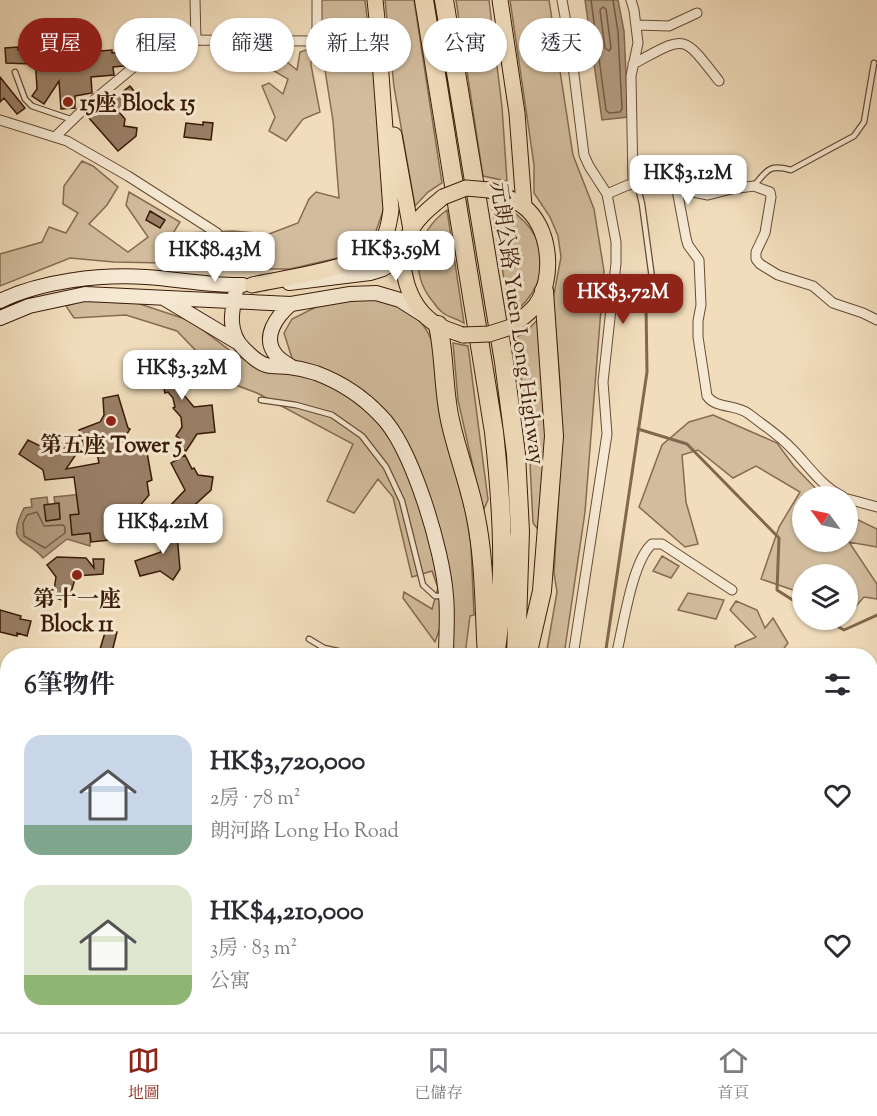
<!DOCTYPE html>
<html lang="zh-TW">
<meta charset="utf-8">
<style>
body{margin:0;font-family:"Sorts Mill Goudy","Noto Serif TC",serif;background:#f7f7f7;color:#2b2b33;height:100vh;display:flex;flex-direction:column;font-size:22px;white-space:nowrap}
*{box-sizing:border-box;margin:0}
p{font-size:20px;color:#7c7c81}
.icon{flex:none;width:33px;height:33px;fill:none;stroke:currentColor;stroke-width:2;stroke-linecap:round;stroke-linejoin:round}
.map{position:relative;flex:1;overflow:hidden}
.panel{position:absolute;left:0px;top:648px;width:878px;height:384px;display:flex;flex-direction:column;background:#fff;border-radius:24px 24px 0 0;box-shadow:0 2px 4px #0004}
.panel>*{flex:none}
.guide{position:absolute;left:18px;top:18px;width:842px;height:54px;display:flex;gap:12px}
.needle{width:39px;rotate:303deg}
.controls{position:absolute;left:792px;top:486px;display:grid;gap:12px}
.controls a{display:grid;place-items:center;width:66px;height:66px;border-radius:50%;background:#fff;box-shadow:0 2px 4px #0004;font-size:30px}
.price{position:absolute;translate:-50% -51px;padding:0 14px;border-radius:12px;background:#fff;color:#222;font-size:20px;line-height:39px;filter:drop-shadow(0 2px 3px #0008)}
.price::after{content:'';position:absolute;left:50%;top:36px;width:18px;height:14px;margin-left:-9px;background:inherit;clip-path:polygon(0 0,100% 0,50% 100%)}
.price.current{background:#8f2418;color:#fff}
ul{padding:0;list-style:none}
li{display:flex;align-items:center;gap:18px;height:150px;padding:0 24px}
li span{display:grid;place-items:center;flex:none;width:168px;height:120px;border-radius:18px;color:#555}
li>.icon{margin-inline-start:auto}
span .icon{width:72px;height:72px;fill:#fffc;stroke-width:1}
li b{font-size:26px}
h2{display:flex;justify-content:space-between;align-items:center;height:72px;padding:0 24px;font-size:26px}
.pill{padding:0 21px;border-radius:27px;background:#fff;box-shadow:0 2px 4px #0004;font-size:21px;line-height:54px}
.pill.current{background:#8f2418;color:#fff}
.dock{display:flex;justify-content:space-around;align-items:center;height:84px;border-top:2px solid #e1e1e2;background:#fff;font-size:16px;color:#7c7c81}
.dock a{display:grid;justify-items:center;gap:3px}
.dock .current{color:#8f2418}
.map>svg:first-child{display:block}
.green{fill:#d2bc9d;stroke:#866b52;stroke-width:1.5}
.water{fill:#b29b7f;stroke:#82674f;stroke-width:1.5}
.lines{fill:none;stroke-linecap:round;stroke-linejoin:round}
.shore{stroke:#765a44;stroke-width:1.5}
.stream{stroke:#82674f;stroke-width:3}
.building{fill:#997f66;stroke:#391a08;stroke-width:1.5}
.lane-casing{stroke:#674b35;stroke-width:7}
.street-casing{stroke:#674b35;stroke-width:11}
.secondary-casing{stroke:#391a08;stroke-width:16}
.primary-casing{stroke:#391a08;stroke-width:17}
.highway-casing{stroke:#391a08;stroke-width:20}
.lane{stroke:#f6e9d3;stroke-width:4.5}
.street{stroke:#f6e9d3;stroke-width:9}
.secondary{stroke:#f6e9d3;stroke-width:14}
.primary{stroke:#f1ddbc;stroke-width:15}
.highway{stroke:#f1ddbc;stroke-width:18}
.primary-bridge-casing{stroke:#391a08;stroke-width:17;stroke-linecap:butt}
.primary-bridge{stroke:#f1ddbc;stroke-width:15}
.poi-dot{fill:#8f2418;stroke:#f6e9d3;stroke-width:2}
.labels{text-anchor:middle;stroke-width:6;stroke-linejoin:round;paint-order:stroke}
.poi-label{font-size:22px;font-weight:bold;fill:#391a08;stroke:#f6e9d3}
.street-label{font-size:22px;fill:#391a08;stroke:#f6e9d3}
</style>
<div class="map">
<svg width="877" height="1032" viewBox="0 0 877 1032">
<rect width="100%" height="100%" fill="#f1ddbc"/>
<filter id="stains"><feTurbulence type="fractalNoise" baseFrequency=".00333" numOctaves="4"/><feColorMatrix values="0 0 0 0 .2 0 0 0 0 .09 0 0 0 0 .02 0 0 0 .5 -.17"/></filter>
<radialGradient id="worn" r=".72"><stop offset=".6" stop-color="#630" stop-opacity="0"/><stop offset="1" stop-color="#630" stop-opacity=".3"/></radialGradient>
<path class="green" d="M 314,0 L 365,0 L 371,52 L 378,90 L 384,208 L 375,234 L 364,246 L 346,256 L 290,269 L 213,269 L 164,263 L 114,262 L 70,258 L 0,286 L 0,254 L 42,242 L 49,227 L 66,233 L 78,213 L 63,204 L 64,186 L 82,161 L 93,166 L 118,187 L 107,205 L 89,224 L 128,252 L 148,237 L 126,205 L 129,192 L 180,222 L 167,243 L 187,233 L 233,231 L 269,234 L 298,223 L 309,199 L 316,192 L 339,198 L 333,121 Z
M 385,0 L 414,0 L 442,183 L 428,192 L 415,206 L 394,87 Z
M 456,0 L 489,0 L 502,107 L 507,181 L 483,176 Z
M 510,0 L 549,0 L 573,155 L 594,209 L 604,271 L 585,512 L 564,655 L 546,655 L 557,592 L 554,573 L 562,437 L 560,383 L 553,299 L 561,257 L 558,236 L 550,217 L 534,193 L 534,165 Z
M 269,44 L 288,49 L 278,55 L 297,70 L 300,52 L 312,48 L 311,65 L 320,112 L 303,119 L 286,141 L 269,131 L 275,117 L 262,86 L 269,83 L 283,94 L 288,79 L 269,68 Z
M 491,201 C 547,220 561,280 510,315 Z
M 447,210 L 464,323 C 457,319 449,317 443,313 C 439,310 436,306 434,303 C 408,273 416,232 447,210 Z
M 369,298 C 400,303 421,313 433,343 L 446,437 L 467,517 L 471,546 L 474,615 L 470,616 L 465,655 L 448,655 L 440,628 L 435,642 L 403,598 L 404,592 L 432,609 L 438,588 L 432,571 L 412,577 L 393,497 L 378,479 L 354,513 L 327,501 L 353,444 L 257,393 L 225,381 L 177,331 L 126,315 L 74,318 L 66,306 L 87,299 L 128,300 L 191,321 L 232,352 L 260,368 L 297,374 L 284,333 L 292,319 L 318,306 Z
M 538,319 L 546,426 L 540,532 L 533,523 L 528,424 L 515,338 L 527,331 Z
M 453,343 L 468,346 L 488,500 L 483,511 L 458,400 Z
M 713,415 L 777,443 L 794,466 L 823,496 L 802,496 L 802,542 L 848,542 L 848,515 L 877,529 L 877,547 L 849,542 L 877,584 L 877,599 L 864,597 L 848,615 L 848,574 L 802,574 L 802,599 L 793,590 L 761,579 L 779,527 L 800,492 L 756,466 L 733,478 L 698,450 L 682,455 L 686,502 L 698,544 L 685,547 L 639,507 L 662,445 L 689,422 Z
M 662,556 L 679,566 L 671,578 L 653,571 Z
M 688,593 L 724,600 L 716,619 L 678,610 Z
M 736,601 L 757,610 L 765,628 L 773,618 L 788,643 L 779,655 L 736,655 L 735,646 L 756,637 L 730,610 Z
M 870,1014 L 877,1017 L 877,1032 L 842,1032 L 836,1025 L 870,1024 Z
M 587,1024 L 606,1025 L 606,1029 L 623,1025 L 665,1025 L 662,1032 L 583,1032 Z"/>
<path class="water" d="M 585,0 L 618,0 L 624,31 L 628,117 L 602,120 Z
M 83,494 L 78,507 L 79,514 L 72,535 L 90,533 L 90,546 L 67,539 L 43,558 C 26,537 5,546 24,508 L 32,507 L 31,499 L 47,497 L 48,504 L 45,505 L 47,521 L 60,519 L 59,503 L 55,504 L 54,497 Z"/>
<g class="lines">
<path class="shore" d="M 591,0 L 606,110 L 609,113 L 620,112 L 622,109 L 618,32 L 613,0
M 603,7 L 606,9 L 611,48 L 609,51 L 605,48 L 600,10 Z
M 37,512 L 44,526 L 63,525 L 65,527 L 65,533 L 45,548 L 24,536 L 23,523 L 27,515 Z"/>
<path class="stream" d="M 638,429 L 687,444 L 779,538 L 777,590 L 802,606
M 826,620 L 844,630 L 877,615
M 605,656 L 647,372 L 646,305
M 500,1032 L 503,1024
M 508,1032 L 510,1024"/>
</g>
<path class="building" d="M 18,47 L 18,50 L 31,50 L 31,64 L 6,63 L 5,48 Z
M 112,50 L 112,53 L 127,52 L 127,64 L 124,66 L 113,67 L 114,75 L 91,77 L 92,93 L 75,96 L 75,108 L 61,109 L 59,81 L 44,104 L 32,96 L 37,89 L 35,56 Z
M 0,77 L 25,108 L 17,114 L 4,98 L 0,102 Z
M 130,86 L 139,97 L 120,113 L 125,119 L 124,126 L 137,128 L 136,136 L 118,151 L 89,118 Z
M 203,122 L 213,123 L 211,140 L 184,137 L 186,123 L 203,125 Z
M 150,211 L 165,220 L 160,228 L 146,220 Z
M 169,353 L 183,363 L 177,369 L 182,393 L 194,407 L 212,405 L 215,432 L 197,434 L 186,451 L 178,446 L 182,440 L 176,436 L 182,427 L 181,417 L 173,408 L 175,407 L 173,398 L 168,392 L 165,393 L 162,381 L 156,375 L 145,373 L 147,357 L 164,359 Z
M 118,395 L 128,428 L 130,429 L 115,453 L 146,447 L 152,480 L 147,482 L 149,495 L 138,508 L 134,524 L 126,536 L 120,539 L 91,542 L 90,533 L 72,535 L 70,515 L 79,514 L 74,477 L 45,480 L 43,470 L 19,454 L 28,440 L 48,450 L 56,449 L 61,442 L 68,447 L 72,441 L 81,447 L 66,469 L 99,463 L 95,443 L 84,446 L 79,430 L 100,422 L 104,415 L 103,398 Z
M 185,455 L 192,469 L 194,468 L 198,475 L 213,477 L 211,490 L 176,522 L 166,510 L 185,490 L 171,463 Z
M 59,503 L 60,519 L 46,521 L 44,505 Z
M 176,523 L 180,569 L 173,580 L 160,571 L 140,576 L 135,561 L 161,552 L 161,524 Z
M 57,557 L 86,558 L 94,568 L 93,559 L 104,559 L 103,574 L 76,576 L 68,602 L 53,597 L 56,577 L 47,565 Z
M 0,610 L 21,616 L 20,619 L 31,621 L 27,636 L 17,633 L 17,636 L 0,632 Z
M 106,629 L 117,632 L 111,656 L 98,656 Z"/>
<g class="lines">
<defs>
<path id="lane" d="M 15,72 L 25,99 L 32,106 L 73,120
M 637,183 L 642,204 L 652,278
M 754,186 C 767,170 769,164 791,170 L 854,136 L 864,122 L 874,63
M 261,400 L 296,405 L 332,415 L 362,436 L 386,467 L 402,501 L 423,585 L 435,596 L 443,596
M 309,639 L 324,648 L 360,656
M 0,733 L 8,734"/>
<path id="street" d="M 195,0 L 196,40
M 562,0 L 571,50 L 584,155 L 589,166 L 607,194 L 616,242 L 616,263 L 603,382 L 607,434 L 573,656
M 631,0 L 634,10 L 638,43 L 631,76 L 633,184
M 637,25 L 669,26 L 697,13
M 633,64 C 686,36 681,32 719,81
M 0,120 L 67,141 L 128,176 L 217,233
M 56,136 L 88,105 L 159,46 L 187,40 L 311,41 L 317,32 L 317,0
M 677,190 L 686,238 L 688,245 L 699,260 L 701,305 L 698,321 L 698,337 L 707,396 C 716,409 737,404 749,414 C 763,425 779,435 792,449 C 808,465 821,486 842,496
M 607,194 L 628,185 L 644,182 L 708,195 L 731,189 L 754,186 L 770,192 L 771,197 L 765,233 L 756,252 L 756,259 L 760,264 L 778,275 L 813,286 L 833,303 L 863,313 L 877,320
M 848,499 L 877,507
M 616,656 C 623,628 632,561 652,544 L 662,544 L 732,590
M 785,1024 L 789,1032
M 470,1032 L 473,1024"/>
<path id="secondary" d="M 289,283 L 370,273 L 383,269 L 403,257
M 237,286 C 232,309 226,331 244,349 C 250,355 259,363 266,365 C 273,367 282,366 289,367 C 298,368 307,370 316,373 C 340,382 362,396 380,415 C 412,446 443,551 446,596 C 448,616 446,636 446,656
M 165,299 L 237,342
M 0,301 C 41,281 100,274 146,277 C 178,279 211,286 243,285
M 291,304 C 277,316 261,337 276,355 C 280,360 287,364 292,367
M 0,318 L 29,306 L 85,294 L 291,304 L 350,294 L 376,293 L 400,300 L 422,314
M 304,1032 L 309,1024"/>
<path id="primary" d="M 375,0 L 378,29
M 500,0 L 517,113 L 524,206
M 394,135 L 411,230
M 489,190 C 500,194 514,199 523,206 C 551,226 555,279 536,305 C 529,314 519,320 511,327
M 443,197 C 431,207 419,216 411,230 C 394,262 407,306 437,325 C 445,329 454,332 463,335
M 252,285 C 281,279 353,268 373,252 C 386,242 389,225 391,210 L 377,20"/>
<path id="highway" d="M 424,0 L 494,432 C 502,506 507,581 495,656
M 444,0 L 504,362 L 516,454 L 520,531 L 516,656
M 438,325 C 445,357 443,389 450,420 C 457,453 470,485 476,518 C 485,563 484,610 487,656
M 527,656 L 542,591 L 554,436 L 544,291
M 386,1032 L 390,1024
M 412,1032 L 416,1024"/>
</defs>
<use href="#lane" class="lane-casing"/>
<use href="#street" class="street-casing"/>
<use href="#secondary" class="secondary-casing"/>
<use href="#primary" class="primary-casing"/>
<use href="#highway" class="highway-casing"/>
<use href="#lane" class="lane"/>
<use href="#street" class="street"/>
<use href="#secondary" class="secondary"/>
<use href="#primary" class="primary"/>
<use href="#highway" class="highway"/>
<defs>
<path id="primary-bridge" d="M 443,197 L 466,188 L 489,190
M 463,335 L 489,334 L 511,327"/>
</defs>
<use href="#primary-bridge" class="primary-bridge-casing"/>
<use href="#primary-bridge" class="primary-bridge"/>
</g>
<g class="poi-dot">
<circle cx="68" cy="102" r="6"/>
<circle cx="111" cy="421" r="6"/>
<circle cx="77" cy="575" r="6"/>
</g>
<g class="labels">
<g class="poi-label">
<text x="80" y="110" text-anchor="start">15座 Block 15</text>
<text x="111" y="452">第五座 Tower 5</text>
<text x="77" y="606">第十一座<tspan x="77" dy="25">Block 11</tspan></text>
</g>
<g class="street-label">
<text transform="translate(519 323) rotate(82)" y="8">元朗公路 Yuen Long Highway</text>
</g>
</g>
<rect width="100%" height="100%" filter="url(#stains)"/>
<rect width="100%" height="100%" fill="url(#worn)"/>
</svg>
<div class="controls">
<a><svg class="needle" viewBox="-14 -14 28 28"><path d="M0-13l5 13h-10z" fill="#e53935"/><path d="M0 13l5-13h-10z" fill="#7c7c81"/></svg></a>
<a><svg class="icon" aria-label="layers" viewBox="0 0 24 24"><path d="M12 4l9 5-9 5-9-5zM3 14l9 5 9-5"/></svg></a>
</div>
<b class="price" style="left:688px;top:206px">HK$3.12M</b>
<b class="price" style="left:396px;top:282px">HK$3.59M</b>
<b class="price" style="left:215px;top:283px">HK$8.43M</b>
<b class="price current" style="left:623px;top:325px">HK$3.72M</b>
<b class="price" style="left:182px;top:401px">HK$3.32M</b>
<b class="price" style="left:163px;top:555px">HK$4.21M</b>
<div class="guide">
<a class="pill current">買屋</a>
<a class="pill">租屋</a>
<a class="pill">篩選</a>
<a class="pill">新上架</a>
<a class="pill">公寓</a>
<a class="pill">透天</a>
</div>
<section class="panel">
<h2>6筆物件<svg class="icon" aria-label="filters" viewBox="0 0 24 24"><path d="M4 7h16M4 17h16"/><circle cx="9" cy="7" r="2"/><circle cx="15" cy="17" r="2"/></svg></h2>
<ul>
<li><span style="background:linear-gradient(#c9d6e8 75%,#7fa58c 0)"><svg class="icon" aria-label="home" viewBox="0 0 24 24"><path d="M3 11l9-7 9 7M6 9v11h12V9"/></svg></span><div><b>HK$3,720,000</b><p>2房 · 78 m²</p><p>朗河路 Long Ho Road</p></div><svg class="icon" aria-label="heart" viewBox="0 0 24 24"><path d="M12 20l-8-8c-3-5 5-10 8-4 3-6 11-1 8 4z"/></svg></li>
<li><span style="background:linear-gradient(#dfe7d0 75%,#8fb573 0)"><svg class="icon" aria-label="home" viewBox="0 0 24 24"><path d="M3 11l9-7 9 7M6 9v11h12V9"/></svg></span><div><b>HK$4,210,000</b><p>3房 · 83 m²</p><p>公寓</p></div><svg class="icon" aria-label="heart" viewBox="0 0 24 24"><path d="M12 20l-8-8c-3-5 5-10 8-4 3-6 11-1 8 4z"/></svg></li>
</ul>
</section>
</div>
<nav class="dock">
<a class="current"><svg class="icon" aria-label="map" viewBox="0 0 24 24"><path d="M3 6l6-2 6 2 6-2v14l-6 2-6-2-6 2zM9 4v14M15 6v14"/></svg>地圖</a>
<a><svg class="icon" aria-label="saved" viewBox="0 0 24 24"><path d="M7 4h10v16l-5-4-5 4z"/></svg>已儲存</a>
<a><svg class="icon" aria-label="home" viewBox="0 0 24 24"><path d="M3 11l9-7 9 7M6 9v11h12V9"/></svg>首頁</a>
</nav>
